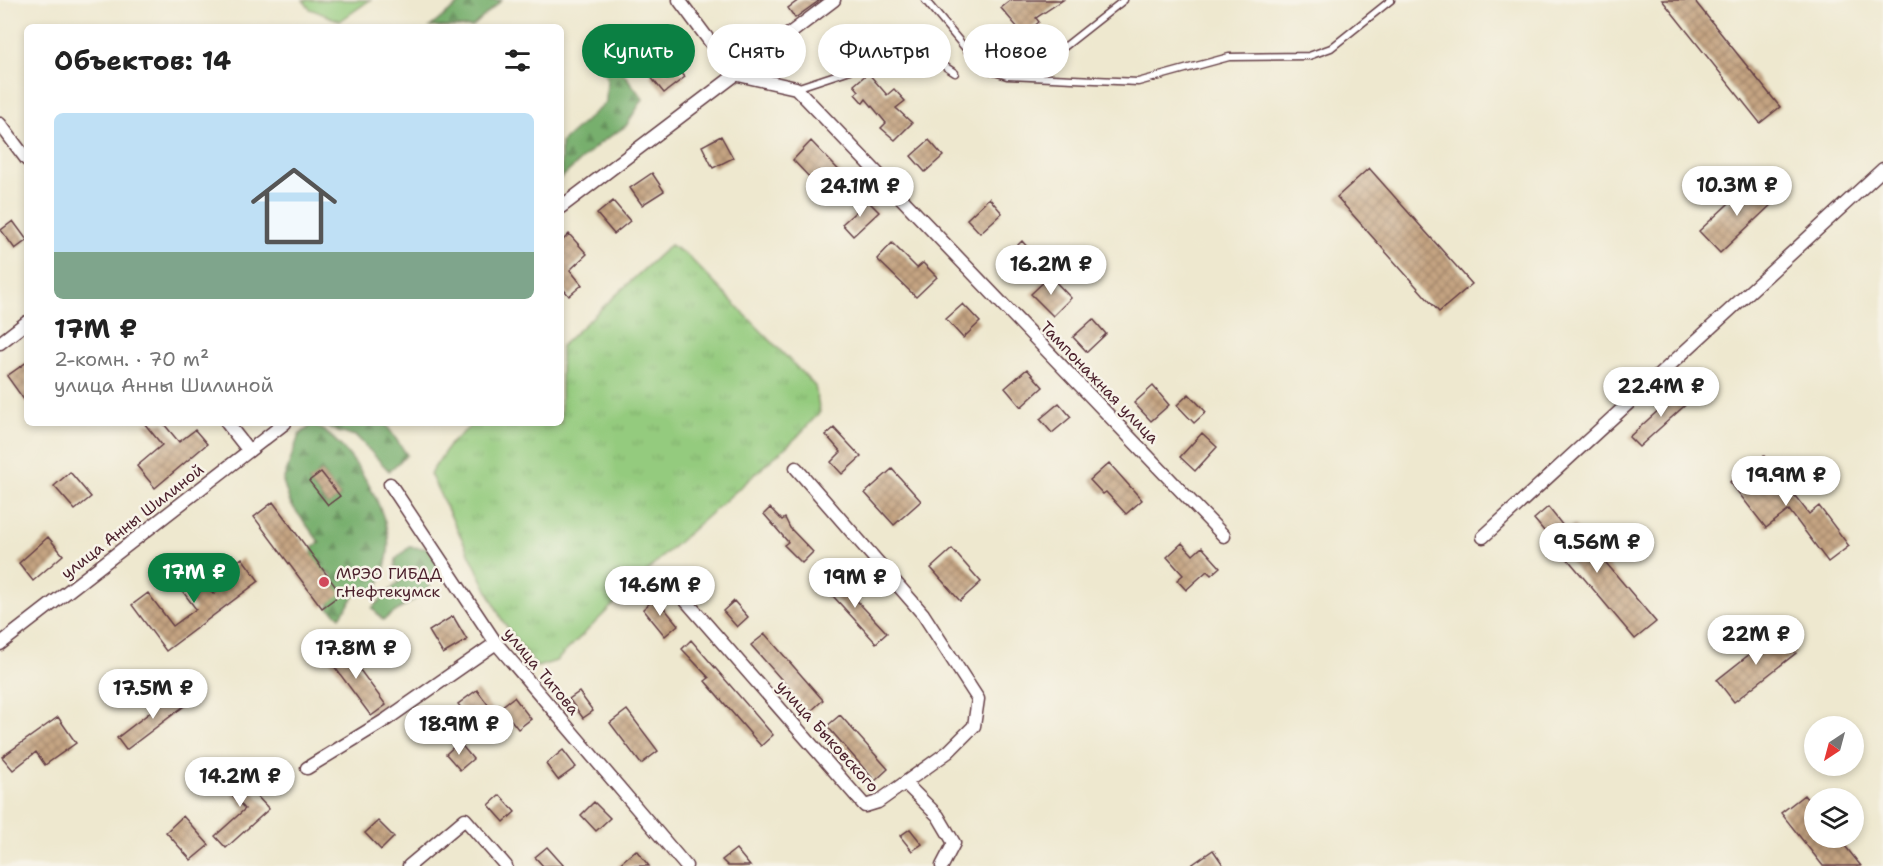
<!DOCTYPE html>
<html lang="ru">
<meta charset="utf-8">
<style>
body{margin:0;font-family:"Shantell Sans",sans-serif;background:#f6f6f6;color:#222;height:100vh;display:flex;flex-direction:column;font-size:22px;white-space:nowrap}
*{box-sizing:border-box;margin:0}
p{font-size:20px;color:#767676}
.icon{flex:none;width:33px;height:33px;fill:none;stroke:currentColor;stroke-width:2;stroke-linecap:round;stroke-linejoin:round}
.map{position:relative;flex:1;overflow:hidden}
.drawer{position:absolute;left:24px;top:24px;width:540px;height:402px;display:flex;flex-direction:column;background:#fff;border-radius:9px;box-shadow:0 3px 9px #0003}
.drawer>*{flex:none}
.banner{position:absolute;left:582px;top:24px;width:570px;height:54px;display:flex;gap:12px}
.needle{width:39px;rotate:216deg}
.buttons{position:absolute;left:1804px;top:716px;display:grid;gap:12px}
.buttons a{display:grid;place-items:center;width:60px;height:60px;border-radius:50%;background:#fff;box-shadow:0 3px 9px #0003;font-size:30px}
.price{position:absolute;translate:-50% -51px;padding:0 14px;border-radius:21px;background:#fff;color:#222;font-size:20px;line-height:39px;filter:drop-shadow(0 2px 3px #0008)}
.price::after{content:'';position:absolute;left:50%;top:36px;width:18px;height:14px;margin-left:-9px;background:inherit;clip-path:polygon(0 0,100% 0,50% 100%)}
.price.active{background:#0b8043;color:#fff}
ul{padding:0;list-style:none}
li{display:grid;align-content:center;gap:12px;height:318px;padding:0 30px}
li+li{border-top:2px solid #e0e0e0}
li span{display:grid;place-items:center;height:186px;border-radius:9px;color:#555}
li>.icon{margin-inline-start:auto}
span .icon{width:108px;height:108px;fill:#fffc;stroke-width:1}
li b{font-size:26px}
h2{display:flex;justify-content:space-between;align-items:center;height:72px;padding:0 30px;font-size:26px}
.pill{padding:0 21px;border-radius:27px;background:#fff;box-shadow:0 3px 9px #0003;font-size:21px;line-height:54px}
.pill.active{background:#0b8043;color:#fff}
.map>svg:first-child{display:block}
.grass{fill:url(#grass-tufts);stroke:#6f7554;stroke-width:1.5}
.forest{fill:url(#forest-firs);stroke:#60674c;stroke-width:1.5;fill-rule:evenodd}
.park{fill:#94cb7e;stroke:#6f7554;stroke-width:1.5}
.building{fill:url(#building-cross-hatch)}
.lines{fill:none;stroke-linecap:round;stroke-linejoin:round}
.service-casing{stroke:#633d44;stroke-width:9}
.minor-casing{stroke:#633d44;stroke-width:15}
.service{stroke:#fff;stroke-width:6}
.minor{stroke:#fff;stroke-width:12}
.poi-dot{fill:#d1495b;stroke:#f7f3e8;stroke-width:2}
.labels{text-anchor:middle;stroke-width:5;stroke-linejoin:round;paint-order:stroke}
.street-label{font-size:16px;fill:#4a1f2b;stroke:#f7f3e8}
.poi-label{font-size:16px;fill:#4a1f2b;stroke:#f7f3e8;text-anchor:start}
</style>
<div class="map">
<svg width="1883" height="866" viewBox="0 0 1883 866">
<defs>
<pattern id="grass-tufts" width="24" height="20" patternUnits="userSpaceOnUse" patternTransform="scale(1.5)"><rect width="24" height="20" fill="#94cb7e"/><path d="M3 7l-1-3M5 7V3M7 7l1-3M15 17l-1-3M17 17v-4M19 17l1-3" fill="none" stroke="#81ae6d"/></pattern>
<pattern id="forest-firs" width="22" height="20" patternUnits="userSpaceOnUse" patternTransform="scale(1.5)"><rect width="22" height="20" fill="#77af6d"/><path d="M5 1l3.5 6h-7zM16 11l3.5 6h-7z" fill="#648e5a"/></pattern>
<pattern id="building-cross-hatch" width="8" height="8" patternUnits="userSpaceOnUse" patternTransform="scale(1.5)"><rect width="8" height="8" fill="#c5a482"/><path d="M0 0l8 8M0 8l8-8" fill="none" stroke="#a2856b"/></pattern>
</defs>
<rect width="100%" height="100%" fill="#f7f3e8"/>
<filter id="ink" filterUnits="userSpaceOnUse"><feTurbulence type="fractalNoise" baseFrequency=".0167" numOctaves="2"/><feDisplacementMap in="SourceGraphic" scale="12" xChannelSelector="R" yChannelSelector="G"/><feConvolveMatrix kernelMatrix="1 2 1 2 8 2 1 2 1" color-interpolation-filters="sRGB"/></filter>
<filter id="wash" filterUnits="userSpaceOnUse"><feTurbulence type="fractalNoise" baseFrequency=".008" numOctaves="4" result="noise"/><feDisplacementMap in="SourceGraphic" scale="24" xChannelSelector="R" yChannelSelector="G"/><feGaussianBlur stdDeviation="1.35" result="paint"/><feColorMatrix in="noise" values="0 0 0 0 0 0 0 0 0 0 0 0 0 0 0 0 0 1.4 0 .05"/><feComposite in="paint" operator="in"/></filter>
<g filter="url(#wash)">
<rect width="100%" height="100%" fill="#eee8cf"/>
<path class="grass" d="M 670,245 L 687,255 L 815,386 L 820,412 L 797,437 L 665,554 L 556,661 L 537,667 L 502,620 L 430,474 L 450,444 L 474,423 L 561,423 L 561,346 Z"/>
<path class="forest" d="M 464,0 L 502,0 L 472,27 L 430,27 Z
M 604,47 L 643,99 L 626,126 L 600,143 L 561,178 L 561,143 L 606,102 L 607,78 L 587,48 Z
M 320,423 L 385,423 L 407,455 L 389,471 L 356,436 L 338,432 Z
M 313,424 C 347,442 378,492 387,530 C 392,551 384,574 375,592 L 360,588 L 340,617 L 329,608 L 332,575 L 312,564 L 313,546 L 320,543 L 290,503 L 283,481 L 299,435 ZM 321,472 L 340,496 L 328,505 L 309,482 Z
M 409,547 L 438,549 L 443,560 L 434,574 L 428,591 L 383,620 L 372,608 L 407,574 L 395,567 L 396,559 Z"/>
<path class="park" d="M 303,0 L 370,0 L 340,21 L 310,9 Z"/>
<g id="blocks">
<path class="building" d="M 799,0 L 820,0 L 795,18 L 788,8 Z
M 1011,0 L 1063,0 L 1036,18 L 1039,22 L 1024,35 L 1001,8 Z
M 1662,0 L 1694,0 L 1780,107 L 1760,123 Z
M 671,60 L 685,77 L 664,93 L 650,76 Z
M 868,73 L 887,95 L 894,89 L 905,101 L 896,108 L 912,123 L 895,140 L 881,128 L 886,123 L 866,99 L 863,103 L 855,94 L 859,91 L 854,85 Z
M 721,136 L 733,158 L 713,168 L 702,146 Z
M 929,140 L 943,156 L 925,172 L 911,156 Z
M 811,141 L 852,184 L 832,201 L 793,160 Z
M 1369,168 L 1472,284 L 1439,312 L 1337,197 Z
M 652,173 L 664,191 L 642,205 L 630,188 Z
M 1754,180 L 1774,202 L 1720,253 L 1699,231 Z
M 989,198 L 1002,213 L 980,233 L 967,219 Z
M 613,201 L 630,221 L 614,234 L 597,214 Z
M 868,201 L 879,212 L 853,236 L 842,224 Z
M 13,221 L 27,240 L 15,249 L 1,230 Z
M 569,234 L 587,254 L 570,270 L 582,285 L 569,296 L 561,286 L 561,242 Z
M 1022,241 L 1037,258 L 1016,277 L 1001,261 Z
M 892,243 L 917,268 L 923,263 L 937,277 L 916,297 L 877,259 Z
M 1050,276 L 1071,298 L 1053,316 L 1031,294 Z
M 963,304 L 980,322 L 963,338 L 946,319 Z
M 1093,319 L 1106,334 L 1087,352 L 1073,337 Z
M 27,362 L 27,404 L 7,376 Z
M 1027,369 L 1043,387 L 1021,407 L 1005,388 Z
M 1153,386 L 1169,405 L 1151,421 L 1134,403 Z
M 1683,388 L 1692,399 L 1639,447 L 1629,437 Z
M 1189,394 L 1206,412 L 1194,423 L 1177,405 Z
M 1059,403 L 1071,417 L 1052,433 L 1040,419 Z
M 144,423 L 163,423 L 179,442 L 195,430 L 207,444 L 155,488 L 137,466 L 162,445 Z
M 834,428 L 861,457 L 842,474 L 831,462 L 841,452 L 826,435 Z
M 1202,433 L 1217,447 L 1195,471 L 1180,457 Z
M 1764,456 L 1809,514 L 1819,506 L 1849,546 L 1828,562 L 1789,510 L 1766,528 L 1730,482 Z
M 1109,463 L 1142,500 L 1126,514 L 1106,492 L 1103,494 L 1090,480 Z
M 892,469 L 921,501 L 894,525 L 865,493 Z
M 70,472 L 91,497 L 75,510 L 54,486 Z
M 321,472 L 340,496 L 328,505 L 309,481 Z
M 273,502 L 341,594 L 322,608 L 254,517 Z
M 1548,507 L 1567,531 L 1574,525 L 1656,622 L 1635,639 L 1534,519 Z
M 770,508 L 782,520 L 785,518 L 790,528 L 813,552 L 802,563 L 784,545 L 788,542 L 764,514 Z
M 48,537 L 63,555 L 33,581 L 19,563 Z
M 1182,543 L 1193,555 L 1202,547 L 1220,567 L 1211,575 L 1207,571 L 1186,590 L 1177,580 L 1183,575 L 1167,557 Z
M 952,549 L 981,582 L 960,601 L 931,568 Z
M 242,558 L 259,581 L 166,651 L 132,605 L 148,593 L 173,626 L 196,609 L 174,580 L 192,566 L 213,594 L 237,576 L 230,567 Z
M 833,575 L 887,633 L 876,643 L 822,584 Z
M 656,598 L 678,625 L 665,636 L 643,609 Z
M 734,601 L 748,617 L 737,627 L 723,611 Z
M 453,616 L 467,640 L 443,654 L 429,631 Z
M 1779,631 L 1796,653 L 1734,702 L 1717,680 Z
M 765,634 L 823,700 L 810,712 L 751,645 Z
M 691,640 L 773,735 L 761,746 L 705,681 L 709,678 L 682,649 Z
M 340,643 L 386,705 L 371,716 L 325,654 Z
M 179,690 L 188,703 L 126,750 L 117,738 Z
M 477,690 L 493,711 L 474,725 L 458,704 Z
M 579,692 L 593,711 L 583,718 L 569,699 Z
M 514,697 L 531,719 L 518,729 L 501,707 Z
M 627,710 L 658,751 L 641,764 L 610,723 Z
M 840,715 L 888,769 L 875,781 L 827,726 Z
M 58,717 L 76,743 L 45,765 L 36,752 L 13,770 L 2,757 Z
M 459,742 L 473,759 L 460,770 L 446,754 Z
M 563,750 L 576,767 L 558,780 L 546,764 Z
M 230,767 L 269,809 L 226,848 L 215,836 L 245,809 L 217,778 Z
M 500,795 L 515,812 L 504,822 L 489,805 Z
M 1804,795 L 1815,809 L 1815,837 L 1838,837 L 1861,866 L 1823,866 L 1781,813 Z
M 594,802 L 610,818 L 596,831 L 581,815 Z
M 183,816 L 209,845 L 191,860 L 166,832 Z
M 378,821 L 394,837 L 381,850 L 365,833 Z
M 910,829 L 922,844 L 912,851 L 900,836 Z
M 547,847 L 564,866 L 543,866 L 535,857 Z
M 736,849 L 750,866 L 728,866 L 722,860 Z
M 636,850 L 649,866 L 617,866 Z
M 1213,850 L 1224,866 L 1190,866 Z"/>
</g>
</g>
<g filter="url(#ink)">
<use href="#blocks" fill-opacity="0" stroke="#633d44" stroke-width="1.5"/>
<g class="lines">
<defs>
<path id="service" d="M 925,0 L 982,68 L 1007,76 L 1138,82 L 1229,57 L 1309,56 L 1331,48 L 1391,0
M 1010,75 L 1058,52 L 1124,0
M 796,88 L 917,48 L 955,73"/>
<path id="minor" d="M 679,0 L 734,74
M 734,74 L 796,88 L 1224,536
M 0,124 L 27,160
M 561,207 L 834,0
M 0,343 L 27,322
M 227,423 L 249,451
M 390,484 L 496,643 L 686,866
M 1483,537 L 1883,169
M 666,578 L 865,806 L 878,802 L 948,752 L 974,726 L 978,699 L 923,614 L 796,468
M 0,644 L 285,423
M 307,768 L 387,719 L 496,643
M 906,784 L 938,816 L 954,843 L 942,866
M 409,866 L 465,819 L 506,866"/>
</defs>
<use href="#service" class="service-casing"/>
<use href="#minor" class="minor-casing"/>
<use href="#service" class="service"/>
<use href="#minor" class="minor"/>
</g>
</g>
<circle class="poi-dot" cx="324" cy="582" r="6"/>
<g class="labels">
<g class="street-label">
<text transform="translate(1100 382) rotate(46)" y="6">Тампонажная улица</text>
<text transform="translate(132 521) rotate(-38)" y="6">улица Анны Шилиной</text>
<text transform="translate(542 671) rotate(50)" y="6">улица Титова</text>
<text transform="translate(828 736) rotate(48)" y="6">улица Быковского</text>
</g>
<g class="poi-label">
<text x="336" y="579">МРЭО ГИБДД<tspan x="336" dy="18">г.Нефтекумск</tspan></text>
</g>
</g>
</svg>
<div class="buttons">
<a><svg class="needle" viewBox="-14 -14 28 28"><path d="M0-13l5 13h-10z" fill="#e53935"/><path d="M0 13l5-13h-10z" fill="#767676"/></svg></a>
<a><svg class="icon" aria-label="layers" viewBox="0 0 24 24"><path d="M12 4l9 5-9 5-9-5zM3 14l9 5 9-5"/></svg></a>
</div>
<b class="price" style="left:1737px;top:217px">10.3M ₽</b>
<b class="price" style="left:860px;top:218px">24.1M ₽</b>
<b class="price" style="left:1051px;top:296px">16.2M ₽</b>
<b class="price" style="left:1661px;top:418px">22.4M ₽</b>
<b class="price" style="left:1786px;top:507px">19.9M ₽</b>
<b class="price" style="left:1597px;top:574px">9.56M ₽</b>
<b class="price active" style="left:194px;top:604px">17M ₽</b>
<b class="price" style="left:855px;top:609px">19M ₽</b>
<b class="price" style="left:660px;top:617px">14.6M ₽</b>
<b class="price" style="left:1756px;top:666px">22M ₽</b>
<b class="price" style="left:356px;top:680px">17.8M ₽</b>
<b class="price" style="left:153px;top:720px">17.5M ₽</b>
<b class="price" style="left:459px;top:756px">18.9M ₽</b>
<b class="price" style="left:240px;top:808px">14.2M ₽</b>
<div class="banner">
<a class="pill active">Купить</a>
<a class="pill">Снять</a>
<a class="pill">Фильтры</a>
<a class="pill">Новое</a>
</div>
<section class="drawer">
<h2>Объектов: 14<svg class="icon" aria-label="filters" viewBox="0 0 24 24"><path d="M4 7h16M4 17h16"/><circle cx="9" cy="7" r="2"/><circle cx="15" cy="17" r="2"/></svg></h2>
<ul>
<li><span style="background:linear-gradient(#bfe0f5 75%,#7fa58c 0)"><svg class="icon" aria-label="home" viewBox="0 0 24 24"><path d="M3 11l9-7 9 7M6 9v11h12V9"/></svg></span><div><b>17M ₽</b><p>2-комн. · 70 m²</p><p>улица Анны Шилиной</p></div></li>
</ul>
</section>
</div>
